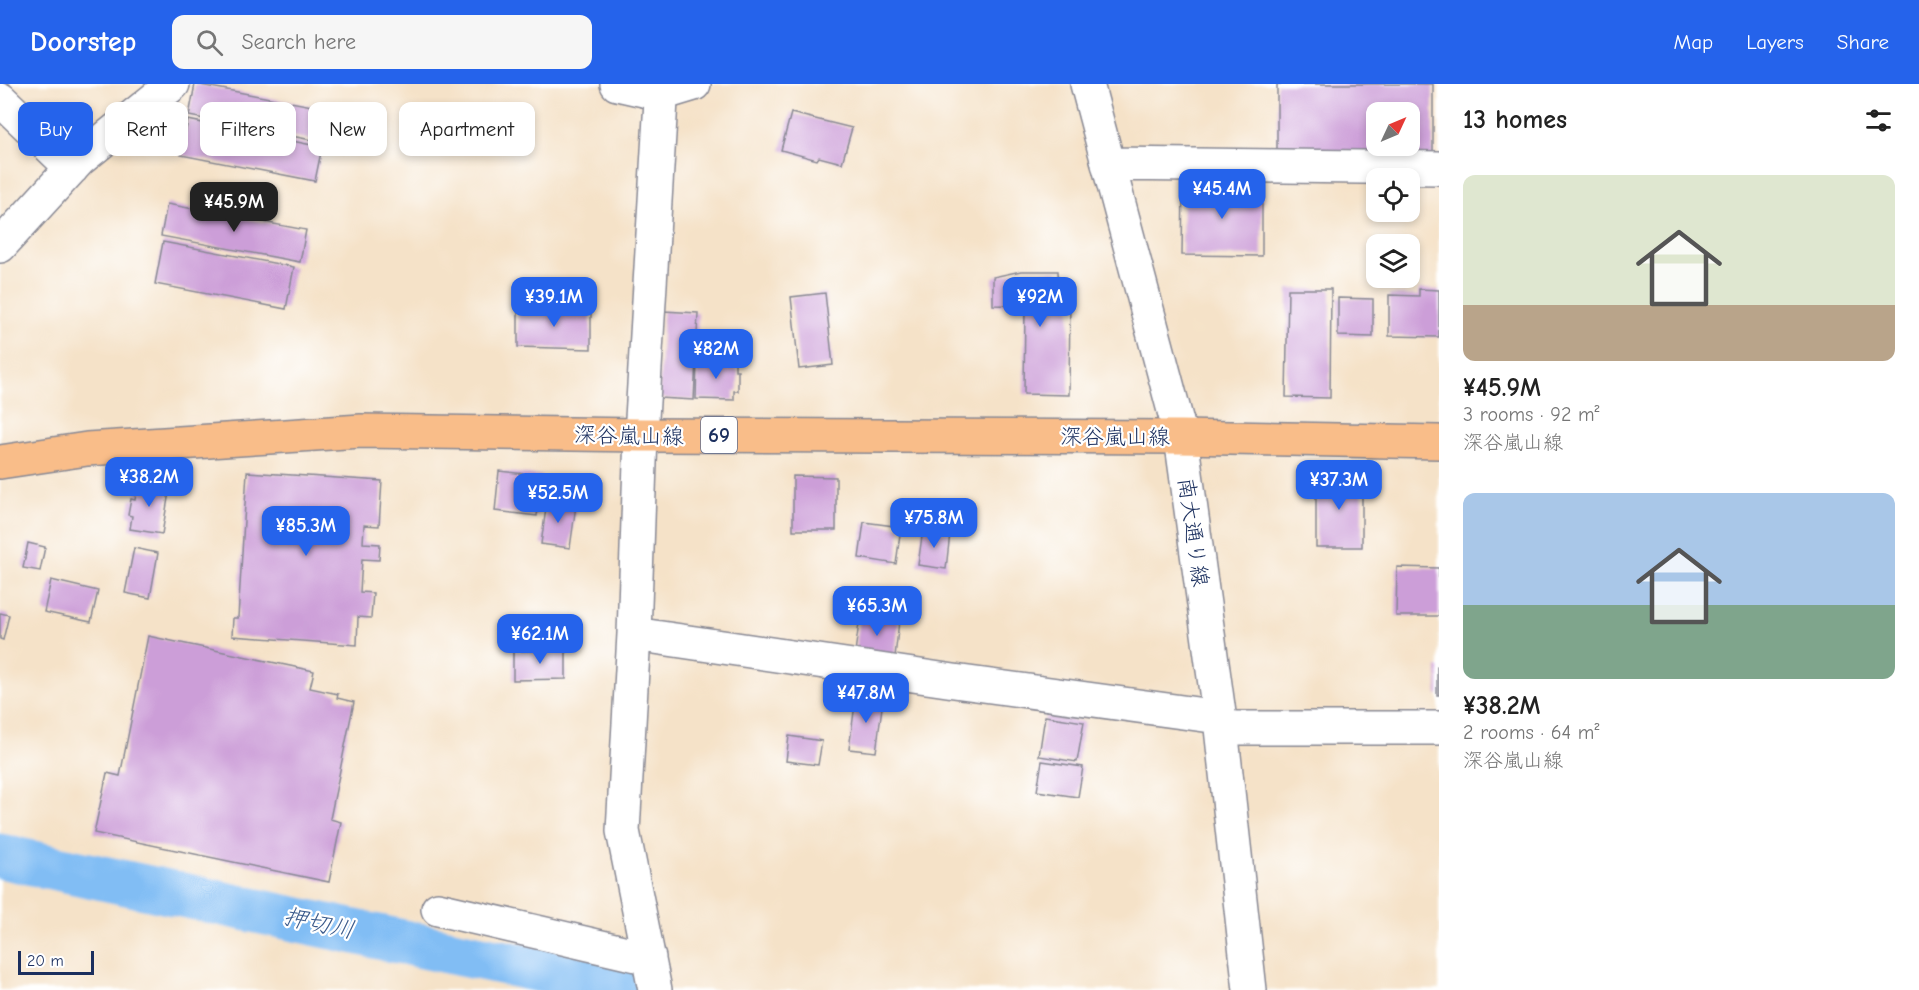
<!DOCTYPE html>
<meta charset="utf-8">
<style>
body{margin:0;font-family:"Comic Neue","Klee One",sans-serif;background:#f6f6f6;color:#222;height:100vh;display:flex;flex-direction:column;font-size:22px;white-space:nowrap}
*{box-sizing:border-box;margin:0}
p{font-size:20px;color:#767676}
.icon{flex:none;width:33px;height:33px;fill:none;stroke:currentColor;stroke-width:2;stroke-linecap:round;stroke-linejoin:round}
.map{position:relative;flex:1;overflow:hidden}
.panel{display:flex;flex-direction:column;background:#fff;width:480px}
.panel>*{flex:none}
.guide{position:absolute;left:18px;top:18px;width:570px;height:54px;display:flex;gap:12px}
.needle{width:39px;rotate:46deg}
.fabs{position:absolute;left:1366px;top:18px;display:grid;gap:12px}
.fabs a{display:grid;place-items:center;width:54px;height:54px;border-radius:12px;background:#fff;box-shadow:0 3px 9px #0003;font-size:30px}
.scale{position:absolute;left:18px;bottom:15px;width:76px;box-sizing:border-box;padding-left:6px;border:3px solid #1b2f5e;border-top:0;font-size:16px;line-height:21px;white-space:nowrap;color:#1b2f5e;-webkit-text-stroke:4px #fff;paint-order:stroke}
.price{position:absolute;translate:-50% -51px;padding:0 14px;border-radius:12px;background:#2563eb;color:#fff;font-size:20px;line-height:39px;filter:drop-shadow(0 2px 3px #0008)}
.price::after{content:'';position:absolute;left:50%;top:36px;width:18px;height:14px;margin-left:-9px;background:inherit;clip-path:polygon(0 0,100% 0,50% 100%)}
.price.on{background:#222;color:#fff}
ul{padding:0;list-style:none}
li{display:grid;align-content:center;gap:12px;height:318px;padding:0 24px}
li span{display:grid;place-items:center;height:186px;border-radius:12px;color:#555}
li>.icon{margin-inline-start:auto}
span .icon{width:108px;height:108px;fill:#fffc;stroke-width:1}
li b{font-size:26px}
h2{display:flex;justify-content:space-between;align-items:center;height:72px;padding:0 24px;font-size:26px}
.pill{padding:0 21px;border-radius:12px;background:#fff;box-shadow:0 3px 9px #0003;font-size:21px;line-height:54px}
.pill.on{background:#2563eb;color:#fff}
header{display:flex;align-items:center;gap:36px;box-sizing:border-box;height:84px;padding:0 30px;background:#2563eb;color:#fff}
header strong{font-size:28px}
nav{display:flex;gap:33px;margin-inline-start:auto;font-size:21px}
.search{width:420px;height:54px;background:#f6f6f6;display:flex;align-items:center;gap:15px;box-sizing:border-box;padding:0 21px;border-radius:12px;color:#767676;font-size:22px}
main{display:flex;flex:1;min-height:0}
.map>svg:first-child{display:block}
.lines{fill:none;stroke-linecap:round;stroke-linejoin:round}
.river{stroke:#81bdf4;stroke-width:45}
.building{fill:#cc9ed8;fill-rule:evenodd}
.minor-casing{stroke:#888893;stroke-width:36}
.major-casing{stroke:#888893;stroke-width:36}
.minor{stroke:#fff;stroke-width:33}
.major{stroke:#f9bd89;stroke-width:33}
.labels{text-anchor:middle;stroke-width:4.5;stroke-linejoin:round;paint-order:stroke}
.shield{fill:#fff;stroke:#5f6d8e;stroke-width:1.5}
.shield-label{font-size:21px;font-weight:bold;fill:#1b2f5e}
.street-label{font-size:22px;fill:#1b2f5e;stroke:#fff}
.water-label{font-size:24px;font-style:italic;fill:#3a5a8b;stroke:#fff}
</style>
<header>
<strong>Doorstep</strong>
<div class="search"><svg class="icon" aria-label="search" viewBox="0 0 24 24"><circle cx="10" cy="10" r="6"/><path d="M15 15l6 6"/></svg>Search here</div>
<nav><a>Map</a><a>Layers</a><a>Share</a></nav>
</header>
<main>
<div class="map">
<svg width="1439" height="906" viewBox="0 0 1439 906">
<rect width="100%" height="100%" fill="#fff"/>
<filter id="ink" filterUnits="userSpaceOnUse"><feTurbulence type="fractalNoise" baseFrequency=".0167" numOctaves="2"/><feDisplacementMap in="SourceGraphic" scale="12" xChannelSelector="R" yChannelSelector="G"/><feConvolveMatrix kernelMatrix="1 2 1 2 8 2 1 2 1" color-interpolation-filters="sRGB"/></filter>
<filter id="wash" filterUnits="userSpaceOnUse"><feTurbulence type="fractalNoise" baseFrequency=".008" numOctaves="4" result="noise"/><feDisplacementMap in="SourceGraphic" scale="24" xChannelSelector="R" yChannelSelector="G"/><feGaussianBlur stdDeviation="1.35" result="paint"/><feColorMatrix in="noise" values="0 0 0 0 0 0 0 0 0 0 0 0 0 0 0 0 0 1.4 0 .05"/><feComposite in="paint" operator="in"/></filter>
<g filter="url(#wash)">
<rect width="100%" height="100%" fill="#f5e2c8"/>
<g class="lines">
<path class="river" d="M 0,772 L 374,852 L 637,906"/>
</g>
<g id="blocks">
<path class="building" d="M 195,0 L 328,25 L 322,58 L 189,32 Z
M 1277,0 L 1433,0 L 1433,76 L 1277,75 ZM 1377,28 L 1410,28 L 1410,62 L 1377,62 Z
M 791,29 L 852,44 L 842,79 L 819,73 L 817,76 L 781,66 Z
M 188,36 L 322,63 L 315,97 L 181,71 Z
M 1183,99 L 1262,100 L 1262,172 L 1182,171 Z
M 167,120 L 306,146 L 300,178 L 161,152 Z
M 163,158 L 294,183 L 286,225 L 155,200 Z
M 1021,187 L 1058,187 L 1059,210 L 1070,211 L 1069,311 L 1024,310 L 1025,222 L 993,221 L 993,193 Z
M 1288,205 L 1331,205 L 1330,314 L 1286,313 Z
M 1419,205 L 1439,206 L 1439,253 L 1389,252 L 1389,211 L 1419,212 Z
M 825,209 L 833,281 L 799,285 L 791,213 Z
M 1338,214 L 1373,215 L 1373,253 L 1338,252 Z
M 518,222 L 591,224 L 591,265 L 518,263 Z
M 663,227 L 698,229 L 694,316 L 659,314 Z
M 697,277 L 735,278 L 735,286 L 738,286 L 738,307 L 734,307 L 734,316 L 696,315 Z
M 499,387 L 542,392 L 537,432 L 495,427 Z
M 247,388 L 382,397 L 379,442 L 364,441 L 363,459 L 380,460 L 379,476 L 362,475 L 360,508 L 373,509 L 371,534 L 358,533 L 357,561 L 232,552 L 233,534 L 238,534 Z
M 1316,391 L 1362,392 L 1362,463 L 1316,463 Z
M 793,392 L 836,393 L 836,446 L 793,446 Z
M 138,397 L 170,402 L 162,450 L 130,445 L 132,432 L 128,431 L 131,415 L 135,416 Z
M 547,417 L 576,421 L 570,464 L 541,460 Z
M 864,438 L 901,443 L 896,480 L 859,474 Z
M 923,445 L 950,449 L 946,485 L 918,481 Z
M 28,459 L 45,463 L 40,487 L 23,484 Z
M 134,464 L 158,469 L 150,514 L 125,509 Z
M 1397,483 L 1439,484 L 1439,532 L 1396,532 Z
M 51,496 L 98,507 L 91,538 L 44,528 Z
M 0,529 L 9,531 L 3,556 L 0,555 Z
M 860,532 L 899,537 L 895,573 L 855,568 Z
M 148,552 L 314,587 L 310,604 L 338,610 L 337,614 L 354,618 L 330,735 L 341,738 L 329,798 L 94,749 L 107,689 L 120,692 Z
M 566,566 L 566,595 L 513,596 L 513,567 Z
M 1437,583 L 1439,583 L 1439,611 L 1437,611 Z
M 839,599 L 856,601 L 853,626 L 835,623 Z
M 856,613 L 883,616 L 876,668 L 849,665 Z
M 1045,632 L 1084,638 L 1077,678 L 1039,672 Z
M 789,652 L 822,657 L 818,681 L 786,677 Z
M 1042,677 L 1083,683 L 1078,713 L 1037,707 Z"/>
</g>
</g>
<g filter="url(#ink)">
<use href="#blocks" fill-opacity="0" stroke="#888893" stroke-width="1.5"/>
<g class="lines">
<defs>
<path id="minor" d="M 617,0 L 661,10 L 694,0
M 1087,0 L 1181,353 L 1221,644 L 1250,906
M 0,15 L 72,84
M 1108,80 L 1439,84
M 0,162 L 79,76 L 173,0
M 634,550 L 954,597 L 1219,633
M 1221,644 L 1439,644
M 438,825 L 649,874
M 655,906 L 623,747 L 634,550 L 641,351 L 662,0"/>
<path id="major" d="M 0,378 L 87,365 L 361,347 L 641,351 L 1181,353 L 1439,358"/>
</defs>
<use href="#minor" class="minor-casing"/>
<use href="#major" class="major-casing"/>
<use href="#minor" class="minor"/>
<use href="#major" class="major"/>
</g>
</g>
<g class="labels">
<rect class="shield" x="701" y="333" width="36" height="36" rx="4.5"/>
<g class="shield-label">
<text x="719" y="358">69</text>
</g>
<g class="street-label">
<text transform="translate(629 351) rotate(1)" y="8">深谷嵐山線</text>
<text x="1115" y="360">深谷嵐山線</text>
<text transform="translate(1194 448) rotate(82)" y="8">南大通り線</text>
</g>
<g class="water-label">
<text transform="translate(319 839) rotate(12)" y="8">押切川</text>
</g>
</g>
</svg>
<div class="fabs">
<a><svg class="needle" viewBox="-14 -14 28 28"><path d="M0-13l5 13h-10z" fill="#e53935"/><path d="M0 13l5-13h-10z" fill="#767676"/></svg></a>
<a><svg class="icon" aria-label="locate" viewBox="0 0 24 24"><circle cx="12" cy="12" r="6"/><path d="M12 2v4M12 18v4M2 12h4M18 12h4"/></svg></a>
<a><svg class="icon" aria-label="layers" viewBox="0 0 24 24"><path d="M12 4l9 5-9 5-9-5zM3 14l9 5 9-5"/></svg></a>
</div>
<div class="scale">20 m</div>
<b class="price" style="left:1222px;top:136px">¥45.4M</b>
<b class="price on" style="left:234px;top:149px">¥45.9M</b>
<b class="price" style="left:554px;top:244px">¥39.1M</b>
<b class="price" style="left:1040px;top:244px">¥92M</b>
<b class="price" style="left:716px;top:296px">¥82M</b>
<b class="price" style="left:149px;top:424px">¥38.2M</b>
<b class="price" style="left:1339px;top:427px">¥37.3M</b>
<b class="price" style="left:558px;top:440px">¥52.5M</b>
<b class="price" style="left:934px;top:465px">¥75.8M</b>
<b class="price" style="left:306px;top:473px">¥85.3M</b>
<b class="price" style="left:877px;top:553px">¥65.3M</b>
<b class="price" style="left:540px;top:581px">¥62.1M</b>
<b class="price" style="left:866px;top:640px">¥47.8M</b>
<div class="guide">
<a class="pill on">Buy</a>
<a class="pill">Rent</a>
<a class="pill">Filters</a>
<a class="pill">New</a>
<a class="pill">Apartment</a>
</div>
</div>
<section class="panel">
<h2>13 homes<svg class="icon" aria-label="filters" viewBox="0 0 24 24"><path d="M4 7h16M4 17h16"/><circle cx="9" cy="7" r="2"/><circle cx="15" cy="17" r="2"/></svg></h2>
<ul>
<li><span style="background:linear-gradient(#dfe7d0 70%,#b9a48a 0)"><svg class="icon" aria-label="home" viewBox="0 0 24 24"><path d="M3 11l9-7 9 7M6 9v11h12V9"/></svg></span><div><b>¥45.9M</b><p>3 rooms · 92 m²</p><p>深谷嵐山線</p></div></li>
<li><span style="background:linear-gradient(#a9c7e8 60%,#7fa58c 0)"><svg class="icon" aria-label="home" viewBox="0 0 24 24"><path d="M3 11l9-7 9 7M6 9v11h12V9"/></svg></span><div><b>¥38.2M</b><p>2 rooms · 64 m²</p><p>深谷嵐山線</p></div></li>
</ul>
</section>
</main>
